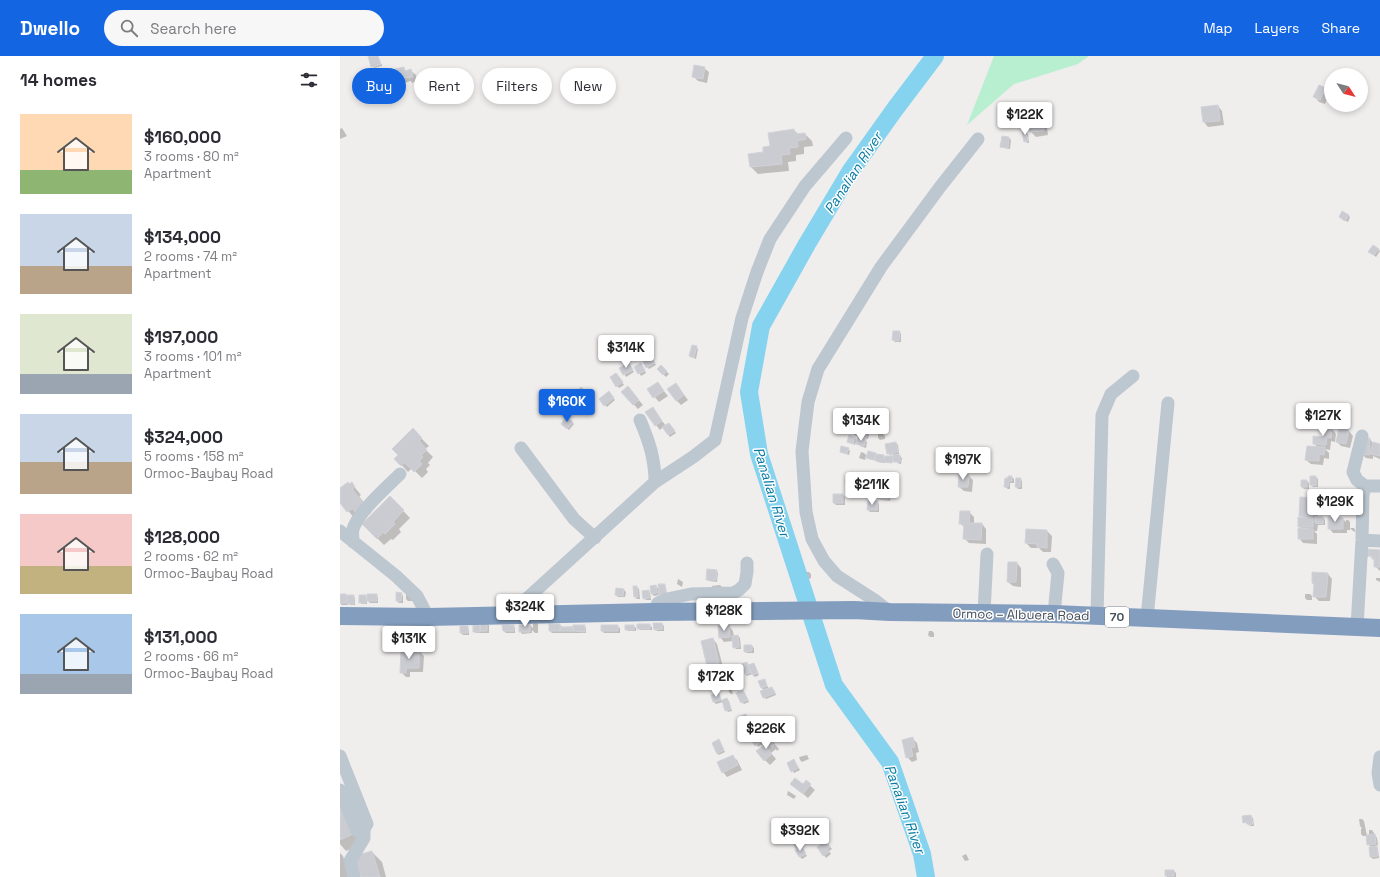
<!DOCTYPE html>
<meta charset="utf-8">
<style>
body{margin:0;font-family:"Space Grotesk",sans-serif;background:#f7f7f7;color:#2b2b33;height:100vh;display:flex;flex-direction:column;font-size:15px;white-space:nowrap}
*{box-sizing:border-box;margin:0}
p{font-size:13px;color:#7c7c81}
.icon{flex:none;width:22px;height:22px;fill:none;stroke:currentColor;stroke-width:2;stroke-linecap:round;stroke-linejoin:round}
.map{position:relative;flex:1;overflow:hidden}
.side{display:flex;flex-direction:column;background:#fff;width:340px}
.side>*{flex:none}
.hud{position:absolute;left:12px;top:12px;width:380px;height:36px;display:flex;gap:8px}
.needle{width:26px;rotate:126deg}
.controls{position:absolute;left:984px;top:12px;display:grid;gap:8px}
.controls a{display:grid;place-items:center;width:44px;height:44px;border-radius:50%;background:#fff;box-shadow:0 2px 6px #0003;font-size:20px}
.price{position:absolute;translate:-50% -34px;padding:0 9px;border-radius:4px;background:#fff;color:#222;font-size:13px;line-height:26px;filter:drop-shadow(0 1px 2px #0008)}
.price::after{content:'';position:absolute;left:50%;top:24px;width:12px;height:9px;margin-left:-6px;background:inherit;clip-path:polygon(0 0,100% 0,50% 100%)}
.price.current{background:#1465e2;color:#fff}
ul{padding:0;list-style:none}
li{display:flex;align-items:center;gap:12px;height:100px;padding:0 20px}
li span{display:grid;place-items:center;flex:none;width:112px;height:80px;border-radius:0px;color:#555}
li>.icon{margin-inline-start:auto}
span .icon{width:48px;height:48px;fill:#fffc;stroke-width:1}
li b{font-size:17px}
h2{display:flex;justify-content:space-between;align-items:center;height:48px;padding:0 20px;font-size:17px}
.chip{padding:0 14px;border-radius:18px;background:#fff;box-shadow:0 2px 6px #0003;font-size:14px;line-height:36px}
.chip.current{background:#1465e2;color:#fff}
header{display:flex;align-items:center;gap:24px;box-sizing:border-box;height:56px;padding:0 20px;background:#1465e2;color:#fff}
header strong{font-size:19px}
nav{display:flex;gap:22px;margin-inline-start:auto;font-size:14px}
.search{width:280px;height:36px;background:#f7f7f7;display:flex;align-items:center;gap:10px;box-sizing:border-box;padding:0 14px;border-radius:22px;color:#7c7c81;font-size:15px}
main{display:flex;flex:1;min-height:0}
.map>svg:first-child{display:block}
.green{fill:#b9efd1}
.shadow{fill:#0003}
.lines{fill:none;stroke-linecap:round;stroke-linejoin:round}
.river{stroke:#85d3ee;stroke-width:18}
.building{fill:#caccd2;stroke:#d1d3d9}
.minor{stroke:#bdc7d0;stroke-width:13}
.highway{stroke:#839dbe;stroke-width:18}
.labels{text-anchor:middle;stroke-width:3;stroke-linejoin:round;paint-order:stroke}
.shield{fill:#fff;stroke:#7d848c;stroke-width:1}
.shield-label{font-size:12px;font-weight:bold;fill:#454f5b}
.street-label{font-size:13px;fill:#454f5b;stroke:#fff}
.water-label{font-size:14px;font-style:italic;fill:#097ba2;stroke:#fff}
</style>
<header>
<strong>Dwello</strong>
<div class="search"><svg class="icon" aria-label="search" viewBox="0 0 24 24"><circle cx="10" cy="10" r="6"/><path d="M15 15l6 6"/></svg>Search here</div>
<nav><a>Map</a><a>Layers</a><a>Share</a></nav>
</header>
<main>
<section class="side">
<h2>14 homes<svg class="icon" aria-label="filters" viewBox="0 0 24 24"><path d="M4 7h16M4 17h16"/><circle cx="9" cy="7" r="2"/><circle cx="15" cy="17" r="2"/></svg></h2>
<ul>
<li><span style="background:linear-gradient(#ffd9b3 70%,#8fb573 0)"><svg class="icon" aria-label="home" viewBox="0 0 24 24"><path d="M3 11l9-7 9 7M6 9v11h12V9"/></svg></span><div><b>$160,000</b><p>3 rooms · 80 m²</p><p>Apartment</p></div></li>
<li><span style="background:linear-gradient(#c9d6e8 65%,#b9a48a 0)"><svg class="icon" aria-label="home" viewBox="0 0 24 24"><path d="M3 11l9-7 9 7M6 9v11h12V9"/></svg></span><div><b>$134,000</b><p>2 rooms · 74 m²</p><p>Apartment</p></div></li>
<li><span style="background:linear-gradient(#dfe7d0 75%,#9aa5b1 0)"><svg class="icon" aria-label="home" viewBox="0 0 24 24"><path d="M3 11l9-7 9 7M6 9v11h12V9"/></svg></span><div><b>$197,000</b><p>3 rooms · 101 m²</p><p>Apartment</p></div></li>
<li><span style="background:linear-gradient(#c9d6e8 60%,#b9a48a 0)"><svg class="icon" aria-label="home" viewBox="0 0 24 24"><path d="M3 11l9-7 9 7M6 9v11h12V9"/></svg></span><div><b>$324,000</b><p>5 rooms · 158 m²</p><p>Ormoc-Baybay Road</p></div></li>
<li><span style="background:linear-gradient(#f6c9c9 65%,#c2b280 0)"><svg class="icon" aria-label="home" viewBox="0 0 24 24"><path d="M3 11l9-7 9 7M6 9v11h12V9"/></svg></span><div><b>$128,000</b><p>2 rooms · 62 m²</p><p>Ormoc-Baybay Road</p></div></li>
<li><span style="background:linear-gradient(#a9c7e8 75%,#9aa5b1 0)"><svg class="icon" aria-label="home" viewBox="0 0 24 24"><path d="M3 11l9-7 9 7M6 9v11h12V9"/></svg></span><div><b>$131,000</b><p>2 rooms · 66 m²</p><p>Ormoc-Baybay Road</p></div></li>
</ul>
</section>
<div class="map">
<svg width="1040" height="821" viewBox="0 0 1040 821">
<rect width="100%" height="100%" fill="#f0eded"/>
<path class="green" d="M 654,0 L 749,0 L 738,8 L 674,28 L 627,69 Z"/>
<path class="shadow" d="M 42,8 L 42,10 L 34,12 L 33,11 Z
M 63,12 L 67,16 L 71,15 L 76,19 L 77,25 L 72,27 L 71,25 L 63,27 L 59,23 Z
M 364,12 L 369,16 L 367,27 L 358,25 L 353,20 Z
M 979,30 L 991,35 L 991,42 L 988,41 L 985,48 L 979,46 L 975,41 Z
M 878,50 L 882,55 L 884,69 L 868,71 L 864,66 Z
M 684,65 L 686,67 L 687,72 L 682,73 L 680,71 L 680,66 Z
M 702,67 L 707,72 L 708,79 L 696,81 L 691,76 Z
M 2,72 L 7,80 L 0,83 L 0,73 Z
M 454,74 L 459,79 L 465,78 L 472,85 L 473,90 L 464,91 L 464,98 L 456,99 L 456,105 L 448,106 L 449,115 L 418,118 L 411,111 L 431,91 Z
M 686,76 L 688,78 L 689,87 L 687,87 L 685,85 Z
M 669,82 L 671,84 L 670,93 L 664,92 L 661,90 Z
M 1008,159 L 1010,161 L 1008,166 L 1002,163 Z
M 1038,193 L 1040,195 L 1036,201 L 1031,197 Z
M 559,276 L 561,278 L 561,286 L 555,286 L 553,284 Z
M 356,291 L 358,293 L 356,303 L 350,300 Z
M 309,298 L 316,309 L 309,313 L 307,311 Z
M 290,310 L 294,316 L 286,321 L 281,312 Z
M 321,310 L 329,318 L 326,321 L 318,313 Z
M 296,311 L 303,311 L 306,317 L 301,320 Z
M 278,320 L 284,329 L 279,332 L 277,330 Z
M 317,327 L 328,340 L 319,346 L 308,333 Z
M 336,328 L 348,344 L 341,349 L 336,344 Z
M 282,336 L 292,336 L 303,349 L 298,353 Z
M 246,337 L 248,339 L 243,344 L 238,340 Z
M 271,339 L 275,344 L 267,351 L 265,349 Z
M 312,352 L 326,370 L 329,368 L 336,377 L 330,381 L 323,371 L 320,374 L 316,369 Z
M 510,358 L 515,359 L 517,361 L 515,368 L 510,367 L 508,365 Z
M 232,366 L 234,368 L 229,374 L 224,370 Z
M 992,373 L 996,378 L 995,386 L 991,385 L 990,394 L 985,393 L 989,397 L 989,403 L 984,402 L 983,409 L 971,408 L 966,404 L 978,392 L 974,387 L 984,382 Z
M 73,374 L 89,390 L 85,393 L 93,401 L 88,407 L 90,409 L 86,413 L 88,416 L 82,422 L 72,412 L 68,416 L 56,403 Z
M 517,374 L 527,377 L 529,379 L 528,383 L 523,382 L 527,386 L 526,392 L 520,390 L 516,386 L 515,389 L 509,386 L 515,382 L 518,385 L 519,381 L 515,379 Z
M 1009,375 L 1013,380 L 1010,392 L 1001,390 L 997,386 Z
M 538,378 L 543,378 L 545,380 L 545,383 L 540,384 L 538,382 Z
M 1030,383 L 1033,387 L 1040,389 L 1040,403 L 1033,400 L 1033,403 L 1026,402 L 1022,398 Z
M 556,387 L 558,389 L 559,398 L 555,398 L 560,400 L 562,402 L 561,408 L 557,407 L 558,406 L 546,405 L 545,407 L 538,406 L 536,404 L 529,403 L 526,400 L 525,404 L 519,402 L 521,396 L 524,397 L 527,400 L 535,397 L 537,400 L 543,400 L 546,402 L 546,401 L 554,401 L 554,398 L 550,399 L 548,397 Z
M 508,392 L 510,395 L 509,399 L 503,397 L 501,395 Z
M 628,419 L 633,424 L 632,436 L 624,435 L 619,431 Z
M 512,420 L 514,422 L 514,429 L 508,429 L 506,427 Z
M 672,421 L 674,423 L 674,427 L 670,427 L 670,433 L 668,433 L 665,431 L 666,423 Z
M 976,421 L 978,423 L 978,431 L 973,431 L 971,429 Z
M 680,423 L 682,425 L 682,433 L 678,433 L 676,431 Z
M 547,425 L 552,430 L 550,445 L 541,444 L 539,442 L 539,436 L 531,435 L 526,430 Z
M 967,425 L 969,427 L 969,433 L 964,433 L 962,431 Z
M 12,428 L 21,439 L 19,440 L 31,457 L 23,462 L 15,463 L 0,445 L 0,433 Z
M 503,439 L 505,441 L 505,449 L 496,449 L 494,447 Z
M 50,441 L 70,462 L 59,473 L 61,476 L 53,484 L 51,483 L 44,489 L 23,468 Z
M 974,443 L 978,447 L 978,461 L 983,461 L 985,464 L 985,469 L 978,469 L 977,475 L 974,475 L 977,478 L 977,488 L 963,487 L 959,482 L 962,473 L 959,470 L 963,462 L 960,459 Z
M 537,446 L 539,448 L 539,456 L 530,456 L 528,454 Z
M 629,456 L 634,461 L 634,468 L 642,468 L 646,473 L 646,488 L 629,487 L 624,482 L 625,472 L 620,467 Z
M 1003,463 L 1006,466 L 1006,464 L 1008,464 L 1010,466 L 1010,472 L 1014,472 L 1016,476 L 1013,475 L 1010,472 L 1010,474 L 1007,474 L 1007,477 L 993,477 L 989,472 Z
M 707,475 L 712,480 L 711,496 L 703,496 L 699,492 L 691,492 L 686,487 Z
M 1027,495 L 1029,497 L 1040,495 L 1040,515 L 1035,510 L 1035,505 L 1029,499 L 1028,501 L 1025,501 Z
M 677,507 L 681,512 L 681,531 L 673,530 L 668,526 Z
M 376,515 L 378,517 L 377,526 L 369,525 L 367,523 Z
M 466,516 L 469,516 L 471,518 L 471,522 L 467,524 Z
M 988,518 L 992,523 L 990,545 L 979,545 L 974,540 L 975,529 L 973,527 Z
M 1036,522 L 1040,522 L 1040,526 L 1036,524 Z
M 338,523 L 343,526 L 342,531 L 337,528 Z
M 324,529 L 326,531 L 327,540 L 322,540 L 318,536 L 319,539 L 314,540 L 312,538 L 316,530 L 320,535 Z
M 380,529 L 382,531 L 383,535 L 373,535 L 372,530 Z
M 297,531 L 299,533 L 300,543 L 297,543 L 295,541 Z
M 284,534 L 286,536 L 285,541 L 278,541 L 276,539 Z
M 308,535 L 310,537 L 311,544 L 306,544 L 304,542 Z
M 61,538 L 63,540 L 63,547 L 59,547 L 57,545 Z
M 66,538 L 74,545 L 68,545 L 66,543 Z
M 965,538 L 970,538 L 972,540 L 972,544 L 967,544 L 965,542 Z
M 0,539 L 6,539 L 8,542 L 13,540 L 15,542 L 15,549 L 10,549 L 8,547 L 8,549 L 2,549 L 0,547 Z
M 36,539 L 38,541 L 38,547 L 30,547 L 27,544 L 27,548 L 22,548 L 20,546 L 25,540 L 28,543 Z
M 142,566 L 149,569 L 149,577 L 136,577 L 134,575 L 134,570 L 142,570 Z
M 193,566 L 196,566 L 198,568 L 198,577 L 195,577 L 192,574 L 192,577 L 182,578 L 180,575 L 190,569 L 193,572 Z
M 322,568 L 324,570 L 324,575 L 317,575 L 315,573 Z
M 220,569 L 222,571 L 244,570 L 246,572 L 246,577 L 212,577 L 210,575 Z
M 298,569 L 310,569 L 312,571 L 312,574 L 300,574 L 298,572 Z
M 173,570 L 175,572 L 175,577 L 166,577 L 164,575 Z
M 277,570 L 280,572 L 280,577 L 264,577 L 262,575 Z
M 294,570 L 296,572 L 296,575 L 288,575 L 286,573 Z
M 389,570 L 393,575 L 394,581 L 398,580 L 400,582 L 401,593 L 396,593 L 394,591 L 393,585 L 384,586 L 380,581 Z
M 127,571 L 129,574 L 129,579 L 123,579 L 121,577 Z
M 589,575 L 592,575 L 594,577 L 594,581 L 590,581 L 588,579 Z
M 58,579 L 63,582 L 62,590 L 58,588 Z
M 373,583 L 377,588 L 383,611 L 372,614 L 368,609 Z
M 412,590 L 414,592 L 414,597 L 407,597 L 405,595 Z
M 79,595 L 84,600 L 83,616 L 70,616 L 70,621 L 66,621 L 61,616 Z
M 407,607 L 410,610 L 414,608 L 419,619 L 415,621 L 412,618 L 407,620 L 405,618 Z
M 424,624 L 429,633 L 432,632 L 434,634 L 436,639 L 426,643 L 424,641 L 424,635 L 422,632 Z
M 389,630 L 391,632 L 393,638 L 391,638 L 389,636 L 388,631 Z
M 405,637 L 409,646 L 404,648 L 402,646 Z
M 378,638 L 382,645 L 387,643 L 389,645 L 392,655 L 388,656 L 386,654 L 383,646 L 376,648 L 374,646 Z
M 405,659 L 410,666 L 404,669 L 402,667 Z
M 415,676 L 423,688 L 418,691 L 408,678 Z
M 572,682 L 577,687 L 579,696 L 576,697 L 577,704 L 572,706 L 567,701 Z
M 431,684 L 439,693 L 437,695 L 436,693 L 431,697 L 436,703 L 430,709 L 417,696 Z
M 379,685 L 385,696 L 379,699 L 377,697 Z
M 467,699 L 469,703 L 462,706 L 460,704 L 459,701 Z
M 392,700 L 397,704 L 402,714 L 387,721 L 383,716 Z
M 454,704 L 460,714 L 454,717 L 448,707 Z
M 553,717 L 558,721 L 557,722 L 552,718 Z
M 466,726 L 475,734 L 468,742 L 456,732 L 463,730 Z
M 0,728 L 24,787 L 6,795 L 0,788 Z
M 448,735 L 456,740 L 454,743 L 447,739 Z
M 911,760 L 913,762 L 914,770 L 911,770 L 904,766 Z
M 1019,763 L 1022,763 L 1024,765 L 1027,780 L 1023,780 L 1021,778 L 1021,773 L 1022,772 L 1020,770 Z
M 479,770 L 483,775 L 478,779 L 472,772 Z
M 1029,774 L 1032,774 L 1037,782 L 1038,789 L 1035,790 L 1038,793 L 1039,802 L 1033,803 L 1031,801 L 1031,791 L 1028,788 L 1031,780 L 1029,778 Z
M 459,783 L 464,791 L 462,792 L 467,800 L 462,803 L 460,801 L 459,794 L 457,792 Z
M 486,786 L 492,793 L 489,795 L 491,798 L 486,802 L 478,791 Z
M 32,796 L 42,806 L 46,821 L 22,821 Z
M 0,797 L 3,800 L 10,821 L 0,821 Z
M 626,798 L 629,804 L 625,805 L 622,800 Z
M 826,815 L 834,815 L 836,817 L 836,821 L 827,821 Z"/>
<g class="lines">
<path class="river" d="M 586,821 L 582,798 L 550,706 L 494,629 L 419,398 L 409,336 L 421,270 L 467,188 L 510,116 L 555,53 L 595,0"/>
</g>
<path class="building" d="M 28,0 L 38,0 L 41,8 L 31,11 Z
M 354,9 L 365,11 L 363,23 L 352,21 Z
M 64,11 L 65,15 L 71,13 L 73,21 L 67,22 L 66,21 L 58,23 L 55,13 Z
M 979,29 L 991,34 L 991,40 L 983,37 L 980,44 L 973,41 Z
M 878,49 L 880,65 L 863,66 L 861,51 Z
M 703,66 L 704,75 L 690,76 L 689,68 Z
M 454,73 L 455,78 L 465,77 L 466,83 L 457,85 L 458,91 L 449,92 L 450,98 L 441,99 L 442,108 L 410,111 L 408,98 L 423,96 L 423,91 L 430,90 L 428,77 Z
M 686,75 L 688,85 L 684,86 L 682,76 Z
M 662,80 L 669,81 L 668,92 L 660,91 Z
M 1002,155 L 1009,159 L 1005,165 L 999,161 Z
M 1033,189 L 1039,193 L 1034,199 L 1028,196 Z
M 553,275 L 560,275 L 559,285 L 552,284 Z
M 352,289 L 357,290 L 354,302 L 349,300 Z
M 309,297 L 315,307 L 306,312 L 301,301 Z
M 289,307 L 293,314 L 283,319 L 279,312 Z
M 301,307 L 305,315 L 298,318 L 294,311 Z
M 321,309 L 327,315 L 323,319 L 317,313 Z
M 276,317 L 283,326 L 276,331 L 270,321 Z
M 318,326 L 324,335 L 313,342 L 307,333 Z
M 336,327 L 344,339 L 336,345 L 327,333 Z
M 288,330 L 299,344 L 293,349 L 281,336 Z
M 241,331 L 247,336 L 241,343 L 235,338 Z
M 269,335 L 274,342 L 264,350 L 259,343 Z
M 313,351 L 322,365 L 315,370 L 305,356 Z
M 509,357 L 515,358 L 513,367 L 507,366 Z
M 226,361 L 233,366 L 227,373 L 221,368 Z
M 329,367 L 335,375 L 328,379 L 322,371 Z
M 73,372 L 82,382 L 79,385 L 87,394 L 81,399 L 83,401 L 79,405 L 82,408 L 74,416 L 64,406 L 61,410 L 54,403 L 58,399 L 52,393 Z
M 984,372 L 992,372 L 991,382 L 987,381 L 986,389 L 973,388 L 973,380 L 983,381 Z
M 999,372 L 1009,374 L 1006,388 L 996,386 Z
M 516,373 L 527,376 L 526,382 L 514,379 Z
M 509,379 L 515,381 L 513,388 L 507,386 Z
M 518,381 L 526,383 L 524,390 L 516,388 Z
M 1022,382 L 1030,382 L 1029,399 L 1021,398 Z
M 556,386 L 558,396 L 547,398 L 545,388 Z
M 1033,386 L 1040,388 L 1040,400 L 1030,398 Z
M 501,390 L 509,392 L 507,398 L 500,396 Z
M 967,390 L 985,391 L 984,399 L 979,398 L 979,405 L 965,404 Z
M 528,395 L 536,397 L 534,404 L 526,402 Z
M 536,398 L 544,399 L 543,405 L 535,405 Z
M 553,398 L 560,399 L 560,406 L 553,406 Z
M 545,400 L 553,400 L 552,407 L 544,406 Z
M 506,418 L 513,419 L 512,428 L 505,427 Z
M 619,418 L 629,419 L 628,431 L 618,431 Z
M 668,420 L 672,420 L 672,425 L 669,425 L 668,431 L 664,431 L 665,422 L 668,422 Z
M 970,420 L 976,420 L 976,430 L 970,429 Z
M 526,422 L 548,424 L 547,433 L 525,431 Z
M 676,422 L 681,422 L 680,431 L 675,431 Z
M 961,424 L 967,424 L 967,431 L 961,431 Z
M 8,426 L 9,428 L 12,426 L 15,431 L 12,433 L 24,449 L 15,456 L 13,452 L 7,456 L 0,447 L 0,432 Z
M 539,434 L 549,434 L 548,443 L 538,443 Z
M 493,438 L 503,438 L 503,447 L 493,447 Z
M 50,440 L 64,454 L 53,466 L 55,468 L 45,478 L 43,476 L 37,483 L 22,468 Z
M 960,441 L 974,442 L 973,460 L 959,460 Z
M 528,445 L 538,445 L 537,454 L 527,454 Z
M 620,455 L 630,455 L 629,467 L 642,467 L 641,484 L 623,483 L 624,468 L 619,468 Z
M 975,460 L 983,461 L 983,468 L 975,467 Z
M 958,461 L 973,462 L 973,471 L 958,471 Z
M 988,461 L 1003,462 L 1003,473 L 988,473 Z
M 958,472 L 973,473 L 973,483 L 958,483 Z
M 686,473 L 707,474 L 707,492 L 697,491 L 697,488 L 685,487 Z
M 1028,493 L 1040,494 L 1040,511 L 1034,511 L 1034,503 L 1032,503 L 1032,500 L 1028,500 Z
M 668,506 L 677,506 L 676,526 L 667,526 Z
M 367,513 L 377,514 L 376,524 L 366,524 Z
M 972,516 L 988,517 L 986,541 L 973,541 L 974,528 L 972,527 Z
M 318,528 L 325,528 L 326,538 L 319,539 Z
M 316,529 L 317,537 L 311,538 L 310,530 Z
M 293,530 L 297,530 L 298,541 L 294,541 Z
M 276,532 L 284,533 L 283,540 L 275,539 Z
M 309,534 L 309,542 L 303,543 L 302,535 Z
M 56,536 L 62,537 L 61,545 L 56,545 Z
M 0,538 L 6,538 L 6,547 L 0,547 Z
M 27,538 L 37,538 L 37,545 L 27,545 Z
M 7,539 L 14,539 L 14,548 L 7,548 Z
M 19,539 L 26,539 L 26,547 L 19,547 Z
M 141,565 L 147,565 L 147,575 L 140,575 Z
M 313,567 L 322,567 L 323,573 L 314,574 Z
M 183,568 L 190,568 L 190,576 L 179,576 L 179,569 L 183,569 Z
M 209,568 L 220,568 L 220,575 L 209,575 Z
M 297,568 L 310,568 L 310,573 L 297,573 Z
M 133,569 L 140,569 L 140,576 L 133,576 Z
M 162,569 L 174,569 L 174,575 L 163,575 Z
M 233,569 L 245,569 L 245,576 L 233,575 Z
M 261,569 L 278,569 L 278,575 L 261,575 Z
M 285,569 L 294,569 L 294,574 L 285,574 Z
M 389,569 L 390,581 L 379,582 L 378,570 Z
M 120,570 L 128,570 L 128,577 L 120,577 Z
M 220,571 L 233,571 L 233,575 L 220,575 Z
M 398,579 L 399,591 L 393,592 L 392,580 Z
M 373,582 L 379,607 L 367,610 L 361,585 Z
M 404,589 L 412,589 L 412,595 L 404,596 Z
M 61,594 L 79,594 L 79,612 L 66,612 L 66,617 L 60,617 Z
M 407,606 L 411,616 L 405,618 L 401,608 Z
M 414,607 L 418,617 L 412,619 L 408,609 Z
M 425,623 L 427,630 L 421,632 L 418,625 Z
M 432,631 L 435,637 L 423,642 L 420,635 Z
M 403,634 L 408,644 L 401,647 L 396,637 Z
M 379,637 L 381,644 L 373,646 L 371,639 Z
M 387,642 L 391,653 L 385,655 L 382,644 Z
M 406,658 L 408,664 L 401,667 L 398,661 Z
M 413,673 L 417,679 L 410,683 L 406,678 Z
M 418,680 L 422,685 L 415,690 L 411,684 Z
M 573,681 L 575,691 L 571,692 L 573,700 L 566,702 L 562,684 Z
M 379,683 L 384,694 L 377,698 L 372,687 Z
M 431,683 L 435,688 L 432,691 L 431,689 L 427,692 L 432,698 L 424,705 L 416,695 Z
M 393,699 L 398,709 L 382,717 L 377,706 Z
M 454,703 L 458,712 L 451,716 L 447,707 Z
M 455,722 L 463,728 L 466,724 L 471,728 L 463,738 L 450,728 Z
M 0,740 L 15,777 L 0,784 Z
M 911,759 L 913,768 L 908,769 L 908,766 L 903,767 L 902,760 Z
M 478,767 L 481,773 L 475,777 L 471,772 Z
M 1035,778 L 1036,788 L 1027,789 L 1026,779 Z
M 459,782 L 463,789 L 456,793 L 453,785 Z
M 486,785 L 490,791 L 487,793 L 489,796 L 483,800 L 477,791 Z
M 1037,790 L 1038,800 L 1030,801 L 1029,791 Z
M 462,791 L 466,798 L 459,801 L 455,794 Z
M 32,795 L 40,821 L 21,821 L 14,800 Z
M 825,814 L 834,814 L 834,820 L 825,820 Z"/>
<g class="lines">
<path class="minor" d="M 300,364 C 309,385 315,403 315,426
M 181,392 L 234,463 L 255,482
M 1025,430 L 1040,430
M 0,475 L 56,520 L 77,540 L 88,561
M 1022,484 L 1040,485
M 13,486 C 13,482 12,477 13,473 C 19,455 46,432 60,418
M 713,508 L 718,517 L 714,558
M 313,556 L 318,547 L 327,543 L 351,538 L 393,537 L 399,534 L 405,528 L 407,516 L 407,507
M 550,556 L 536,545 L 497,520 L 484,505 L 472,483 L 466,456 L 462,395 L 468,346 L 478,313 L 541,211 L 600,131 L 638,83
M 644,557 L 647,498
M 169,559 L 315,426 L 353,401 L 375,384 L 402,262 L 417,216 L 430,183 L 465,130 L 506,82
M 757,560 L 762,359 L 771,338 L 793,320
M 807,562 L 828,347
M 1017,571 L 1022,484 L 1023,439 L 1025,430 L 1017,424 L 1013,416 L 1022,380
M 0,700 L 27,768 L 24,773 L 24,782 L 10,805 L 14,821
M 1040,701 L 1038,717 L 1040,729
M 0,734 L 17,775 L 24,773"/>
<path class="highway" d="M 0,560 L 88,561 L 313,556 L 514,554 L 550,556 L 714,558 L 1040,572"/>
</g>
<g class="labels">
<rect class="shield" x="765" y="551" width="24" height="20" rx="3"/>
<g class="shield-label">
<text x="777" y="565">70</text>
</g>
<g class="street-label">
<text transform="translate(681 558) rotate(1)" y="5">Ormoc – Albuera Road</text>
</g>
<g class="water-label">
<text transform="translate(513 117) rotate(-57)" y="5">Panalian River</text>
<text transform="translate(432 436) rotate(73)" y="5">Panalian River</text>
<text transform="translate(565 753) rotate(70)" y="5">Panalian River</text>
</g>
</g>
</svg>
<div class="controls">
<a><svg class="needle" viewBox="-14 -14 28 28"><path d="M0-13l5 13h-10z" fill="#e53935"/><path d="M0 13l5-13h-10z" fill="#7c7c81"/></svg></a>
</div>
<b class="price" style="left:685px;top:80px">$122K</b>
<b class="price" style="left:286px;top:313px">$314K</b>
<b class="price current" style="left:227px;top:367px">$160K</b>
<b class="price" style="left:983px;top:381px">$127K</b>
<b class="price" style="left:521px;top:386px">$134K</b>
<b class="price" style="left:623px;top:425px">$197K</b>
<b class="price" style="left:532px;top:450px">$211K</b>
<b class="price" style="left:995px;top:467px">$129K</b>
<b class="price" style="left:185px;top:572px">$324K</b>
<b class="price" style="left:384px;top:576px">$128K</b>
<b class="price" style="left:69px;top:604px">$131K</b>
<b class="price" style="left:376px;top:642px">$172K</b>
<b class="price" style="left:426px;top:694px">$226K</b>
<b class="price" style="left:460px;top:796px">$392K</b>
<div class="hud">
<a class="chip current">Buy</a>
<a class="chip">Rent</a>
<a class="chip">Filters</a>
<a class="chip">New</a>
</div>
</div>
</main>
